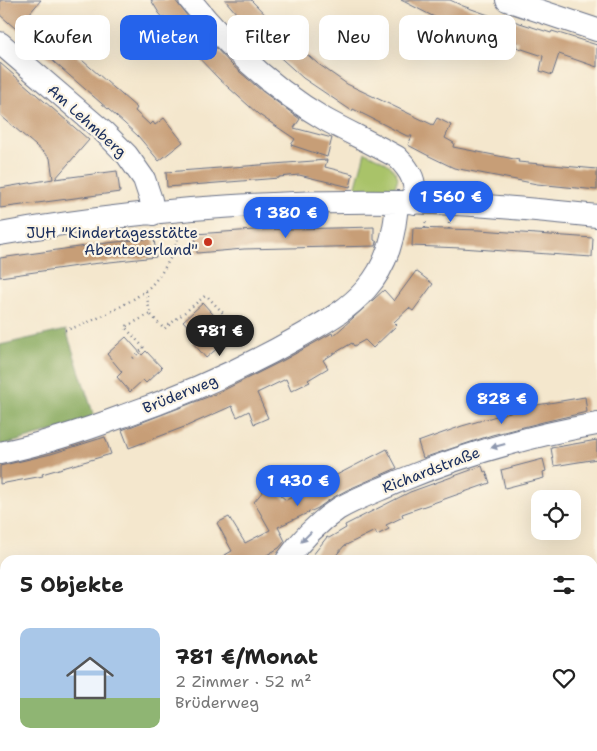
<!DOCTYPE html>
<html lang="de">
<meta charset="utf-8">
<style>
body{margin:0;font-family:"Shantell Sans",sans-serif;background:#f6f6f6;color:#222;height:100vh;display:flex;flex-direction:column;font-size:19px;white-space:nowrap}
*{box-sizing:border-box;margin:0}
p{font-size:16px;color:#767676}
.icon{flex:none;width:28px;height:28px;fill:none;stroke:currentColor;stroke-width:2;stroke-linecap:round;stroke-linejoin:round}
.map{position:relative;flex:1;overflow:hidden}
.panel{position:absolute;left:0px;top:555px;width:598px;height:196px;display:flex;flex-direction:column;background:#fff;border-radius:15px 15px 0 0;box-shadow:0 5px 20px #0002}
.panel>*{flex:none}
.banner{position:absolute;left:15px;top:15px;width:568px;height:45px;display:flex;gap:10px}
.buttons{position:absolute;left:531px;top:490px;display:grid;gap:10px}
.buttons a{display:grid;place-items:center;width:50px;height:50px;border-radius:10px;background:#fff;box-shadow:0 5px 20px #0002;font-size:25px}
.price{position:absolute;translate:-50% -42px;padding:0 11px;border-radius:18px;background:#2563eb;color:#fff;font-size:16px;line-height:32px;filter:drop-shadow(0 1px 2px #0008)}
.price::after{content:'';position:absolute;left:50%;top:30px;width:15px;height:11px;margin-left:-8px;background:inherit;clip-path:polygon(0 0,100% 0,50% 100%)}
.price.on{background:#222;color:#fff}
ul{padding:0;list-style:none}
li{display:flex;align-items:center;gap:15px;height:125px;padding:0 20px}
li span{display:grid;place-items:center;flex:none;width:140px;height:100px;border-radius:10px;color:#555}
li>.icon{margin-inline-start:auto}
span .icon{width:60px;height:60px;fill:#fffc;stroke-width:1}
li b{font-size:21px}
h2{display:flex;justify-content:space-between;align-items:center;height:60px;padding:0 20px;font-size:21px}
.chip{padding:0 18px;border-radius:10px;background:#fff;box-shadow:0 5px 20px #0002;font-size:18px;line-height:45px}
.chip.on{background:#2563eb;color:#fff}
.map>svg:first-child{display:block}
.green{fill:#a9c369;stroke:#627964}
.forest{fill:#86a95d;stroke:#506c5e}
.building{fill:#c79e77}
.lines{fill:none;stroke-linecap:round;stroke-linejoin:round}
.minor-casing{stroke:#676f85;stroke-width:24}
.path{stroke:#676f85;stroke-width:2.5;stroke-dasharray:1 4;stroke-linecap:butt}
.minor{stroke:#fff;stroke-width:22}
.oneway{fill:#8d97ae}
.poi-dot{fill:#c8321e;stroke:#fcf5e5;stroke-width:2}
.labels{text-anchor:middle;stroke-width:4.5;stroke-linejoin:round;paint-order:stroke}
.street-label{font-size:15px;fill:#1b2f5e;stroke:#fcf5e5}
.poi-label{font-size:15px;fill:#1b2f5e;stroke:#fcf5e5;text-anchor:end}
</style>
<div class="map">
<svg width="597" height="751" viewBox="0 0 597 751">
<rect width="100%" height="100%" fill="#fcf5e5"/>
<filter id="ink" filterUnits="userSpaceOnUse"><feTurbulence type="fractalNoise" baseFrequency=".02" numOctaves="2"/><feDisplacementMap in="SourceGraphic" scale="10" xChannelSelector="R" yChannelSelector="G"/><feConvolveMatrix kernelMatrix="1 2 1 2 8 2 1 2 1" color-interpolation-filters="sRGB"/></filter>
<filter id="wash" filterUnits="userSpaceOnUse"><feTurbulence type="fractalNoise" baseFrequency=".0096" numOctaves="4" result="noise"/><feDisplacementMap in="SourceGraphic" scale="20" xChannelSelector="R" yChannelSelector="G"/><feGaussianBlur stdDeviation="1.12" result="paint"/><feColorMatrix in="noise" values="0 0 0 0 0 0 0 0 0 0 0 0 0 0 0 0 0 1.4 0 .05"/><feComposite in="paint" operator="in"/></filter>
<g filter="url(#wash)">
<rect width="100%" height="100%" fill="#f4e7cd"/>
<path class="green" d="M 365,152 C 377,158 394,163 398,178 L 395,187 L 392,189 L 355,189 Z
M 0,565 L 5,565 L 5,637 L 0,638 Z
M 2,740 L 5,741 L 5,746 L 27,746 L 67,751 L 0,751 L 0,742 Z"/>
<path class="forest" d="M 66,330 L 95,419 L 0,446 L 0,345 Z"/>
<g id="blocks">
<path class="building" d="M 0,0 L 41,0 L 29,14 L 137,108 L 135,111 L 150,125 L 153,122 L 155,125 L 164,118 L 183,142 L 159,161 L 138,136 L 124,123 L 0,15 Z
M 151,0 L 175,0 L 195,26 L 233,66 L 262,91 L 300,119 L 294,128 L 332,138 L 327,157 L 291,145 L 295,139 L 258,114 L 219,79 L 194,53 L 159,13 Z
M 225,0 L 251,0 L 289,39 L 317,63 L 347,84 L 433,125 L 437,118 L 451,125 L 445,138 L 454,143 L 453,147 L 519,160 L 518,162 L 597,169 L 597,190 L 537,184 L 454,168 L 427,155 L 408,145 L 412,136 L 407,136 L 353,109 L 352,111 L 303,78 L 254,34 Z
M 401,0 L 450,0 L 463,6 L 497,18 L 498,16 L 551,33 L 552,31 L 597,45 L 597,67 L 559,54 L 552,75 L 540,71 L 543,56 L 516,47 L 518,42 L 492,34 L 490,40 L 484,38 L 484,39 L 457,31 L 458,29 Z
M 0,63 L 89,140 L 55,179 L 117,171 L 120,192 L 0,208 L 0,188 L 53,179 L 50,158 L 0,115 Z
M 327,160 L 325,167 L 353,174 L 350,187 L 299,175 L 279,177 L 279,178 L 167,187 L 166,172 Z
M 374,227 L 374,240 L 377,242 L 376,246 L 244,249 L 197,253 L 195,234 L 254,230 Z
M 413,228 L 480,230 L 593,238 L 592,257 L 461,248 L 412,246 Z
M 154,238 L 156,257 L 91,264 L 0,277 L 0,258 L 107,243 Z
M 416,271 L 433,284 L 413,311 L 409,308 L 394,322 L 397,325 L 373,348 L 365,340 L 354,346 L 352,343 L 323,360 L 328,368 L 308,380 L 310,382 L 291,391 L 286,379 L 257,393 L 268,418 L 254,424 L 249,411 L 237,417 L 232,406 L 187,426 L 129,448 L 122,430 L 218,393 L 284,360 L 332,333 L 333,336 L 384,290 L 394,301 Z
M 203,303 L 219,321 L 223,317 L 238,335 L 222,349 L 220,346 L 206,358 L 193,343 L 199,338 L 183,321 Z
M 126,337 L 142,355 L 146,351 L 162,368 L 146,383 L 143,380 L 130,392 L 117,377 L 122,372 L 107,354 Z
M 585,397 L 587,412 L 543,422 L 492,435 L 423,458 L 418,442 L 462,426 L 531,406 Z
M 105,437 L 111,454 L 42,474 L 43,476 L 0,484 L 0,466 L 51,454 Z
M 597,440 L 597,459 L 554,466 L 551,448 Z
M 387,449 L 397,468 L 347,490 L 332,498 L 318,508 L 278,527 L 285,541 L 279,548 L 258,560 L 216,560 L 232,551 L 217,523 L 229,517 L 245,543 L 270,530 L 254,502 L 268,485 L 286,500 L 313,487 L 307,474 L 317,470 L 323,482 Z
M 543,459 L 546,471 L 543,472 L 544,478 L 505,488 L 501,470 Z
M 482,466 L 484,472 L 486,471 L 490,483 L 402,514 L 403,517 L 386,525 L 389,529 L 377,535 L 375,531 L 344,546 L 332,560 L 309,560 L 327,537 L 329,538 L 346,528 L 345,525 L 410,492 Z"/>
</g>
</g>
<g filter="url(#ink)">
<use href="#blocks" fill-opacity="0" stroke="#676f85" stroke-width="1"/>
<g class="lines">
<defs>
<path id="minor" d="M 190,0 C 228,47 273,89 326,120 C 350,133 374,144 397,157 C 412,172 416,181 415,203
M 507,0 L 597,30
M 0,43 L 104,132 L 127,155 L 144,179 L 151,200 L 153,214
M 0,234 C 130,211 268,200 400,202 C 466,203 532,209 597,216
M 0,453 C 42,444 83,431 123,416 C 184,395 243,369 299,337 C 323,323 347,311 366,289 C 388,265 395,234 397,202
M 287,560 C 300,541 319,522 338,509 C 357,498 377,491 397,482 C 462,455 528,436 597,424
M 592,674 L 597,674"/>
</defs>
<use href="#minor" class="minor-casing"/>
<path class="path" d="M 425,228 L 426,220
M 449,229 L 449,223
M 146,291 L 150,314 L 164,329 L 205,296 L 208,297 L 223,313 L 210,324
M 65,330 C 87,325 127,305 145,291 C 160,280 180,246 179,228
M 133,358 L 144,348 L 125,327 L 150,314
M 126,560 L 129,560
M 0,596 L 5,600"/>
<use href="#minor" class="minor"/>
</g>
<defs><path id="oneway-solid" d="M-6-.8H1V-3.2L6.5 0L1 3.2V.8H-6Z" transform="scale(1.25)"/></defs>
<g class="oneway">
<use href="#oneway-solid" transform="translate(498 446) rotate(165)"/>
<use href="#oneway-solid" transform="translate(306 537) rotate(135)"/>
</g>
</g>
<circle class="poi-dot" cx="208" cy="242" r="5"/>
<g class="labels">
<g class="street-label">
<text transform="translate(87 121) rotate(42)" y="5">Am Lehmberg</text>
<text transform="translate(180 394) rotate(-22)" y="5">Brüderweg</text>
<text transform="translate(431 470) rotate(-21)" y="5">Richardstraße</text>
</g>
<g class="poi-label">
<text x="198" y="238">JUH "Kindertagesstätte<tspan x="198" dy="17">Abenteuerland"</tspan></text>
</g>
</g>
</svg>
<div class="buttons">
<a><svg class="icon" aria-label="locate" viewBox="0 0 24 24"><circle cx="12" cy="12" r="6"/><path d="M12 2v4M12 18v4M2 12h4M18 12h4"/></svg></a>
</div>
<b class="price" style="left:451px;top:223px">1 560 €</b>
<b class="price" style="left:286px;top:239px">1 380 €</b>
<b class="price on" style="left:220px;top:357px">781 €</b>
<b class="price" style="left:502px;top:425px">828 €</b>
<b class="price" style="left:298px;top:507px">1 430 €</b>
<div class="banner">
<a class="chip">Kaufen</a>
<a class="chip on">Mieten</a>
<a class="chip">Filter</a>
<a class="chip">Neu</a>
<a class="chip">Wohnung</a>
</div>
<section class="panel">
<h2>5 Objekte<svg class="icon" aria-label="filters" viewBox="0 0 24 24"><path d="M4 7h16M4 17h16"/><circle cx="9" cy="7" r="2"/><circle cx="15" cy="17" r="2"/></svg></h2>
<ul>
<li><span style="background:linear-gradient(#a9c7e8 70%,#8fb573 0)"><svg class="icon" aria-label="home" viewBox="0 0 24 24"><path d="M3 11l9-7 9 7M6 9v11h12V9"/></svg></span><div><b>781 €/Monat</b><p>2 Zimmer · 52 m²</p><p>Brüderweg</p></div><svg class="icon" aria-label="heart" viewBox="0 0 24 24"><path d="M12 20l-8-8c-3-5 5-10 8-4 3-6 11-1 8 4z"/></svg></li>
</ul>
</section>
</div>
